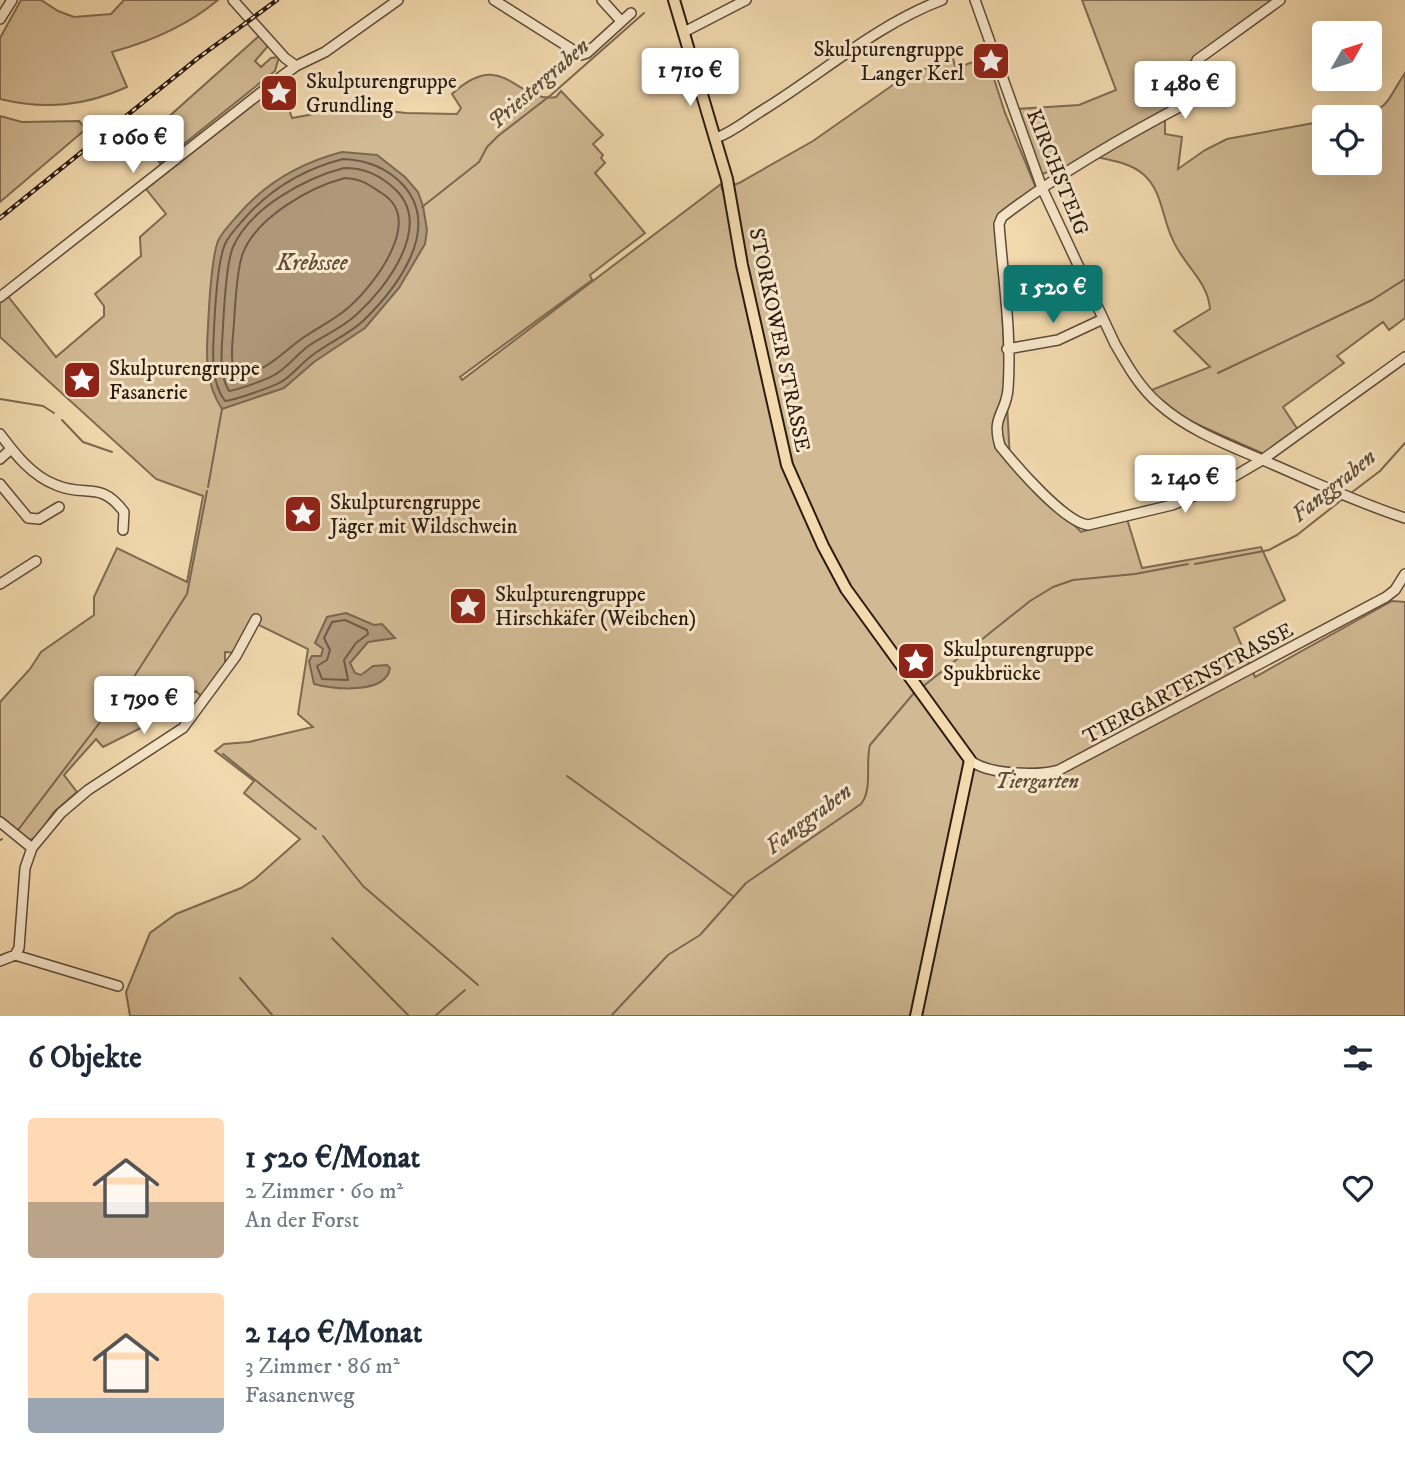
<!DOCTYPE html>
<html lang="de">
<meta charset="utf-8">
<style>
body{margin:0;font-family:"IM FELL DW Pica",serif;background:#f6f6f7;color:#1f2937;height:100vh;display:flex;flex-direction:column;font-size:26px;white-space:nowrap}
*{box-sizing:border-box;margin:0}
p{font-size:23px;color:#747a83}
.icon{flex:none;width:38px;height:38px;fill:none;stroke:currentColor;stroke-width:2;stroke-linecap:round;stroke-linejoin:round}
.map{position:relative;height:1016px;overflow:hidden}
.side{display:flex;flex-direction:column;background:#fff;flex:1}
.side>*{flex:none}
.needle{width:46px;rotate:51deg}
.tools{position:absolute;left:1312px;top:21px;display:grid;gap:14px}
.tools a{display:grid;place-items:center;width:70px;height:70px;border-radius:7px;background:#fff;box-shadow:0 7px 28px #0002;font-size:35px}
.price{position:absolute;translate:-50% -60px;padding:0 16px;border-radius:7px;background:#fff;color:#222;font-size:23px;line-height:46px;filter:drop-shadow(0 2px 4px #0008)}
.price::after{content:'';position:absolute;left:50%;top:42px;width:21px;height:16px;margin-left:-10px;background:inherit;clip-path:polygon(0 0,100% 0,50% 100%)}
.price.active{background:#0f766e;color:#fff}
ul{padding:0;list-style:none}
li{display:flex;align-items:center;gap:21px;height:175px;padding:0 28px}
li span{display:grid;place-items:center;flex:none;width:196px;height:140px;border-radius:7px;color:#555}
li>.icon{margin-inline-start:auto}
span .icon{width:84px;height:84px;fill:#fffc;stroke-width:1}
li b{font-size:30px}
h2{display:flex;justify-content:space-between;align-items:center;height:84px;padding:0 28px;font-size:30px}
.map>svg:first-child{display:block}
.green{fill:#d1b993;stroke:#7f6a52;stroke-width:2}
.water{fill:#af9879;stroke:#7b664f;stroke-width:2}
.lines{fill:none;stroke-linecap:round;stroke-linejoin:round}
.shore{stroke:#6e5a45;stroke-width:2}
.stream{stroke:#7b664f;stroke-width:2}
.minor-casing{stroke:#5e4a38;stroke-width:12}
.major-casing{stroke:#2d1b11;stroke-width:14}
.minor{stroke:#f7e6ca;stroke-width:9}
.major{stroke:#f2d9ae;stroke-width:10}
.rail-casing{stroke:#2d1b11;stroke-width:4.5}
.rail{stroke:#f7e6ca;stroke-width:2;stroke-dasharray:5;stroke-linecap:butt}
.labels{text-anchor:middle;stroke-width:6;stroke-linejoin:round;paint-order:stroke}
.poi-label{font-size:21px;fill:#2d1b11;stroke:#f7e6ca;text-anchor:start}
.street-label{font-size:21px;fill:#2d1b11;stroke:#f7e6ca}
.park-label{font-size:21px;font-style:italic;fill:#5e4a38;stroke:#f7e6ca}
.water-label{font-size:23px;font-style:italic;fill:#614d3b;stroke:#f7e6ca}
</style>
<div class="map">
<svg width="1405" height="1016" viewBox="0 0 1405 1016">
<rect width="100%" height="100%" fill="#f2d9ae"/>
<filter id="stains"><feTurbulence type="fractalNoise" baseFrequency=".00286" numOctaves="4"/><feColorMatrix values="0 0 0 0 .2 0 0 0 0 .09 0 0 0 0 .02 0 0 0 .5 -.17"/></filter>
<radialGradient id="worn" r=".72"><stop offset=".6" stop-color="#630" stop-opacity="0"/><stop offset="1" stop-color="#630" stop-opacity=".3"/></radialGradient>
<path class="green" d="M 21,0 L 41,0 L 58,11 L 74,17 L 111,14 L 124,0 L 218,0 C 188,25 149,42 112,52 L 127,87 C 85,106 45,110 0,99 L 0,38 Z
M 1082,0 L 1276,0 L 1188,63 L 1184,101 L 1052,177 L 1050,171 L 1040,175 L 1016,109 L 1079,105 L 1116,90 Z
M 260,35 L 268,46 L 255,61 L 261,67 L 271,58 L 279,57 L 275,71 L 160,163 L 147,147 L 146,137 Z
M 952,56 L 956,68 L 987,57 L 1005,113 L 1036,188 L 997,216 L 1010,460 L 1081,532 L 1127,519 L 1142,568 L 1261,547 L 1285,600 L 1234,628 L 1255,677 L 1392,601 L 1405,602 L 1405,1016 L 130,1016 L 126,992 L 150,933 L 176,914 L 241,888 L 255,879 L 300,839 L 244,793 L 254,781 L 215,751 L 224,744 L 249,742 L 313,727 L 298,714 L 308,649 L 255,623 L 238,653 L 225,652 L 225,668 L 203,698 L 196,691 L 139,729 L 103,747 L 96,739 L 64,775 L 77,792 L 54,812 L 37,836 L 31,840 L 23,837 L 0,818 L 0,702 L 30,669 L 41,652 L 94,615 L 94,597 L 117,548 L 187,582 L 203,496 L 156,479 L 0,337 L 0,300 L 7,295 L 56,357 L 104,316 L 104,306 L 95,294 L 141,256 L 140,237 L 166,214 L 146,189 L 280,83 L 292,118 L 352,107 L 406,113 L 457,114 L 461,108 L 452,94 C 504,46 516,104 556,97 L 561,91 L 603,135 L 593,144 L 603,155 L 601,158 L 605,163 L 595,173 L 645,233 L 590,275 L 592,280 L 460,377 L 462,380 L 721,184 L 722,189 L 739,183 L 813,141 L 897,82 Z
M 1405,73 L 1405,318 L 1389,330 L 1383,322 L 1337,356 L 1344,363 L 1283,407 L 1298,430 L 1264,454 L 1183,418 L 1149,391 L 1210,367 L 1174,331 L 1210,309 C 1208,280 1182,264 1172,238 C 1162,217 1162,190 1143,174 C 1130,163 1113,161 1097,157 L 1165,117 L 1165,134 L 1182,137 L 1178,169 L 1205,150 L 1227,139 L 1325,121 L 1325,163 L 1370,163 L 1370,117 L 1349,117 C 1390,110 1384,105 1405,73 Z
M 0,116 L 22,122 L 79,121 L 86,129 L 0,202 Z"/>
<path class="water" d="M 342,152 L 377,155 L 405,177 L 418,192 L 423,206 L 427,230 L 425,244 L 399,288 L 365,328 L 314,362 L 284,388 L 222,409 C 205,383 206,357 208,327 C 209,305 211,260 218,241 C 222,232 231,223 238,215 C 266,182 300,163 342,152 Z
M 346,613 L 374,625 L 382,624 L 395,638 L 368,642 L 350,663 L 355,673 L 361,675 L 373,666 L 387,665 L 390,668 C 386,695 333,689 314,684 L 309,661 L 312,656 L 321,656 L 323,649 L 315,643 L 327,617 Z"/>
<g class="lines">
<path class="shore" d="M 343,159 C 367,160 387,167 404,186 C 442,230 396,289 363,321 C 349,334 329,343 314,354 C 302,362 293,375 281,382 C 272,387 235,400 225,401 C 210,381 213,353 214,329 C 215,308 217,263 225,244 C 229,235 238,226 244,219 C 271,188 304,169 343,159 Z
M 344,168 C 365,168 380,175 396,190 C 433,227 386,288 356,315 C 342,328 323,336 307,347 C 297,355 289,365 279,372 C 270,379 240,389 229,391 C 218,373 222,347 223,327 C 224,309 226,263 233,247 C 250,208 305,178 344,168 Z
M 345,178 C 363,179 369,185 383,194 C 424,221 374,285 349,307 C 335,320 316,328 300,340 C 277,357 266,372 236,376 C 229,362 233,339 234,323 C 235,306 237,267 243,253 C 257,217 310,187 345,178 Z
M 345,620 L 367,630 L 368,634 L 356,643 L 344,660 L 348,680 L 322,679 L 317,666 L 327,660 L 330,650 L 324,638 L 332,622 Z"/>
<path class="stream" d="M 422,207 L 479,162 L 487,147 L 498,136 L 551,95 L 644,13
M 1218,373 L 1372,300 L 1405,279
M 0,399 L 43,406 L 54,413
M 62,420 L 83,442 L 112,452
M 208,487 L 222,409
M 1351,493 L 1380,471 L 1405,443
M 1195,564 L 1269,550 L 1297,535 L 1344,498
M 131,683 L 163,711
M 921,688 L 1030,601 L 1053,587 L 1073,580 L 1135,574 L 1188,564
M 223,754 L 316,829
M 567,776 L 734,897
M 18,830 L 130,683 L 187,594 L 207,491
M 323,836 L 363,886 L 478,985
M 0,840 L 2,839
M 332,938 L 409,1016
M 240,978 L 273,1016
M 435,1016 L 465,990
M 611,1016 L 668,955 L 700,935 L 746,883 L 861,804 C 873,789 865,763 870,745 L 914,693"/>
<defs>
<path id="minor" d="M 233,0 L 285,58 L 296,66
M 494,0 L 581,55 L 587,53 L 631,13
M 602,0 L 621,21
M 975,0 L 1042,188 L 1115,344 C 1127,365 1140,388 1159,404 C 1190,432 1234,447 1272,464 C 1316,483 1359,503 1405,518
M 1280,0 L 1197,60 L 1187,103 C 1124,136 1059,173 1002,217 L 999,224 C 1003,278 1012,334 1008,389 C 1006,414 991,416 1000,446 C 1016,466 1064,522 1088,525 L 1172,505 L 1216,487 L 1262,460 L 1405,357
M 0,19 L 12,0
M 684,32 L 746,0
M 716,138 C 733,132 748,119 763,110 C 823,73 876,25 942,0
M 0,297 L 282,76 L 296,66 L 325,52 L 398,0
M 1007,349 L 1058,340 L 1103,319
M 0,434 C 15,454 32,476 56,485 C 87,498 100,480 124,512 L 123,530
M 0,459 L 11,449
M 0,484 L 28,518 L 39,519 L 59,507
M 0,584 L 36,561
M 970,760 C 987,775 1038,776 1059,770 L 1386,597 L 1395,590 L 1405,574
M 0,822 L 32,848
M 15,955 L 118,986
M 0,961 L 15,955 L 19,948 L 25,868 L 32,848 L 61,813 L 88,790 L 183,728 L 236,656 L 256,619"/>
<path id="major" d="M 674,0 L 727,179 L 742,265 L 787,465 L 823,546 L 846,589 L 970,760 L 916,1016"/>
</defs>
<use href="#minor" class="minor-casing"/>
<use href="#major" class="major-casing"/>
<use href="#minor" class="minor"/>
<use href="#major" class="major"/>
<defs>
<path id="rail" d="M 0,218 L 198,58 L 277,0"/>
</defs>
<use href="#rail" class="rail-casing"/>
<use href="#rail" class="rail"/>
</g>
<defs>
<symbol id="sight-square" viewBox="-11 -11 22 22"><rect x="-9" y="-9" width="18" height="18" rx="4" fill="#8f2418" stroke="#f7e6ca"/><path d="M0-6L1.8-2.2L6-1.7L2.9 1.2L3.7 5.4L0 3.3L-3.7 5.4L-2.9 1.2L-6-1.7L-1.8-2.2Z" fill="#fff"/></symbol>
</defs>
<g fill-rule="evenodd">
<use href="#sight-square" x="969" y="39" width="44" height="44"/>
<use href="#sight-square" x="257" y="71" width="44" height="44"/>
<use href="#sight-square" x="60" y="358" width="44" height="44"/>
<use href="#sight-square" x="281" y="492" width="44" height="44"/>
<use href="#sight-square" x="446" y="584" width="44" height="44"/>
<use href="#sight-square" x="894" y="639" width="44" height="44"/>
</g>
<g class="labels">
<g class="poi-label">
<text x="964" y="56" text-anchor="end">Skulpturengruppe<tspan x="964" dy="24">Langer Kerl</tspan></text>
<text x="306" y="88">Skulpturengruppe<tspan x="306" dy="24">Grundling</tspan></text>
<text x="109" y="375">Skulpturengruppe<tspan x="109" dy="24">Fasanerie</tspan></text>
<text x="330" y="509">Skulpturengruppe<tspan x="330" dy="24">Jäger mit Wildschwein</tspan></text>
<text x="495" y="601">Skulpturengruppe<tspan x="495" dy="24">Hirschkäfer (Weibchen)</tspan></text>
<text x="943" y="656">Skulpturengruppe<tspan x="943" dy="24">Spukbrücke</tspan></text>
</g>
<g class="street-label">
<text transform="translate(1058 172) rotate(68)" y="7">KIRCHSTEIG</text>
<text transform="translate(780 340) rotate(78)" y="7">STORKOWER STRASSE</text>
<text transform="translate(1188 683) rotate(-28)" y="7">TIERGARTENSTRASSE</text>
</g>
<g class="park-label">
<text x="1037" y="788">Tiergarten</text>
</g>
<g class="water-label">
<text transform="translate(538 83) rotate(-41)" y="8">Priestergraben</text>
<text x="312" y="270">Krebssee</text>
<text transform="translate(1333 485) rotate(-39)" y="8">Fanggraben</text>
<text transform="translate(808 818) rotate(-37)" y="8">Fanggraben</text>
</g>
</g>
<rect width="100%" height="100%" filter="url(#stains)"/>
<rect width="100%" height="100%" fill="url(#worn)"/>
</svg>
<div class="tools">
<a><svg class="needle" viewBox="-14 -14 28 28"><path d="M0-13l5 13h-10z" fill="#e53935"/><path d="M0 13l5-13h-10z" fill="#747a83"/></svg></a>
<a><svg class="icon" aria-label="locate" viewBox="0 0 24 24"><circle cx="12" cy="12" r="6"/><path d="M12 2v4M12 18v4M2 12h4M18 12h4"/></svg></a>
</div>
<b class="price" style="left:690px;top:108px">1 710 €</b>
<b class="price" style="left:1185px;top:121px">1 480 €</b>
<b class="price" style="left:133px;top:175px">1 060 €</b>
<b class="price active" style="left:1053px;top:325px">1 520 €</b>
<b class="price" style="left:1185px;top:515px">2 140 €</b>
<b class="price" style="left:144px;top:736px">1 790 €</b>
</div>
<section class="side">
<h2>6 Objekte<svg class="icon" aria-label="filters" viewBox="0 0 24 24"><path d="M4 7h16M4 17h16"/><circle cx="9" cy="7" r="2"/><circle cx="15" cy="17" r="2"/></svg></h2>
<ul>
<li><span style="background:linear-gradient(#ffd9b3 60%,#b9a48a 0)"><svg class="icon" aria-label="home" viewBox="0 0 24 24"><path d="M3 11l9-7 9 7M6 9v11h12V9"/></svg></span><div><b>1 520 €/Monat</b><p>2 Zimmer · 60 m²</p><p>An der Forst</p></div><svg class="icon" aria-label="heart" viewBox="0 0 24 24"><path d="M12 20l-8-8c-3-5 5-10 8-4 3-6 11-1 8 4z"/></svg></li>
<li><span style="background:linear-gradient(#ffd9b3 75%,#9aa5b1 0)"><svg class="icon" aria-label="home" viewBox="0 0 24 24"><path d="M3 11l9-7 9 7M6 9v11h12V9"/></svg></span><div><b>2 140 €/Monat</b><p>3 Zimmer · 86 m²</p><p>Fasanenweg</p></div><svg class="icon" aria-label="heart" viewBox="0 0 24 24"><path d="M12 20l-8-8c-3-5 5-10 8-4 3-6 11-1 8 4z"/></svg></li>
</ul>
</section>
